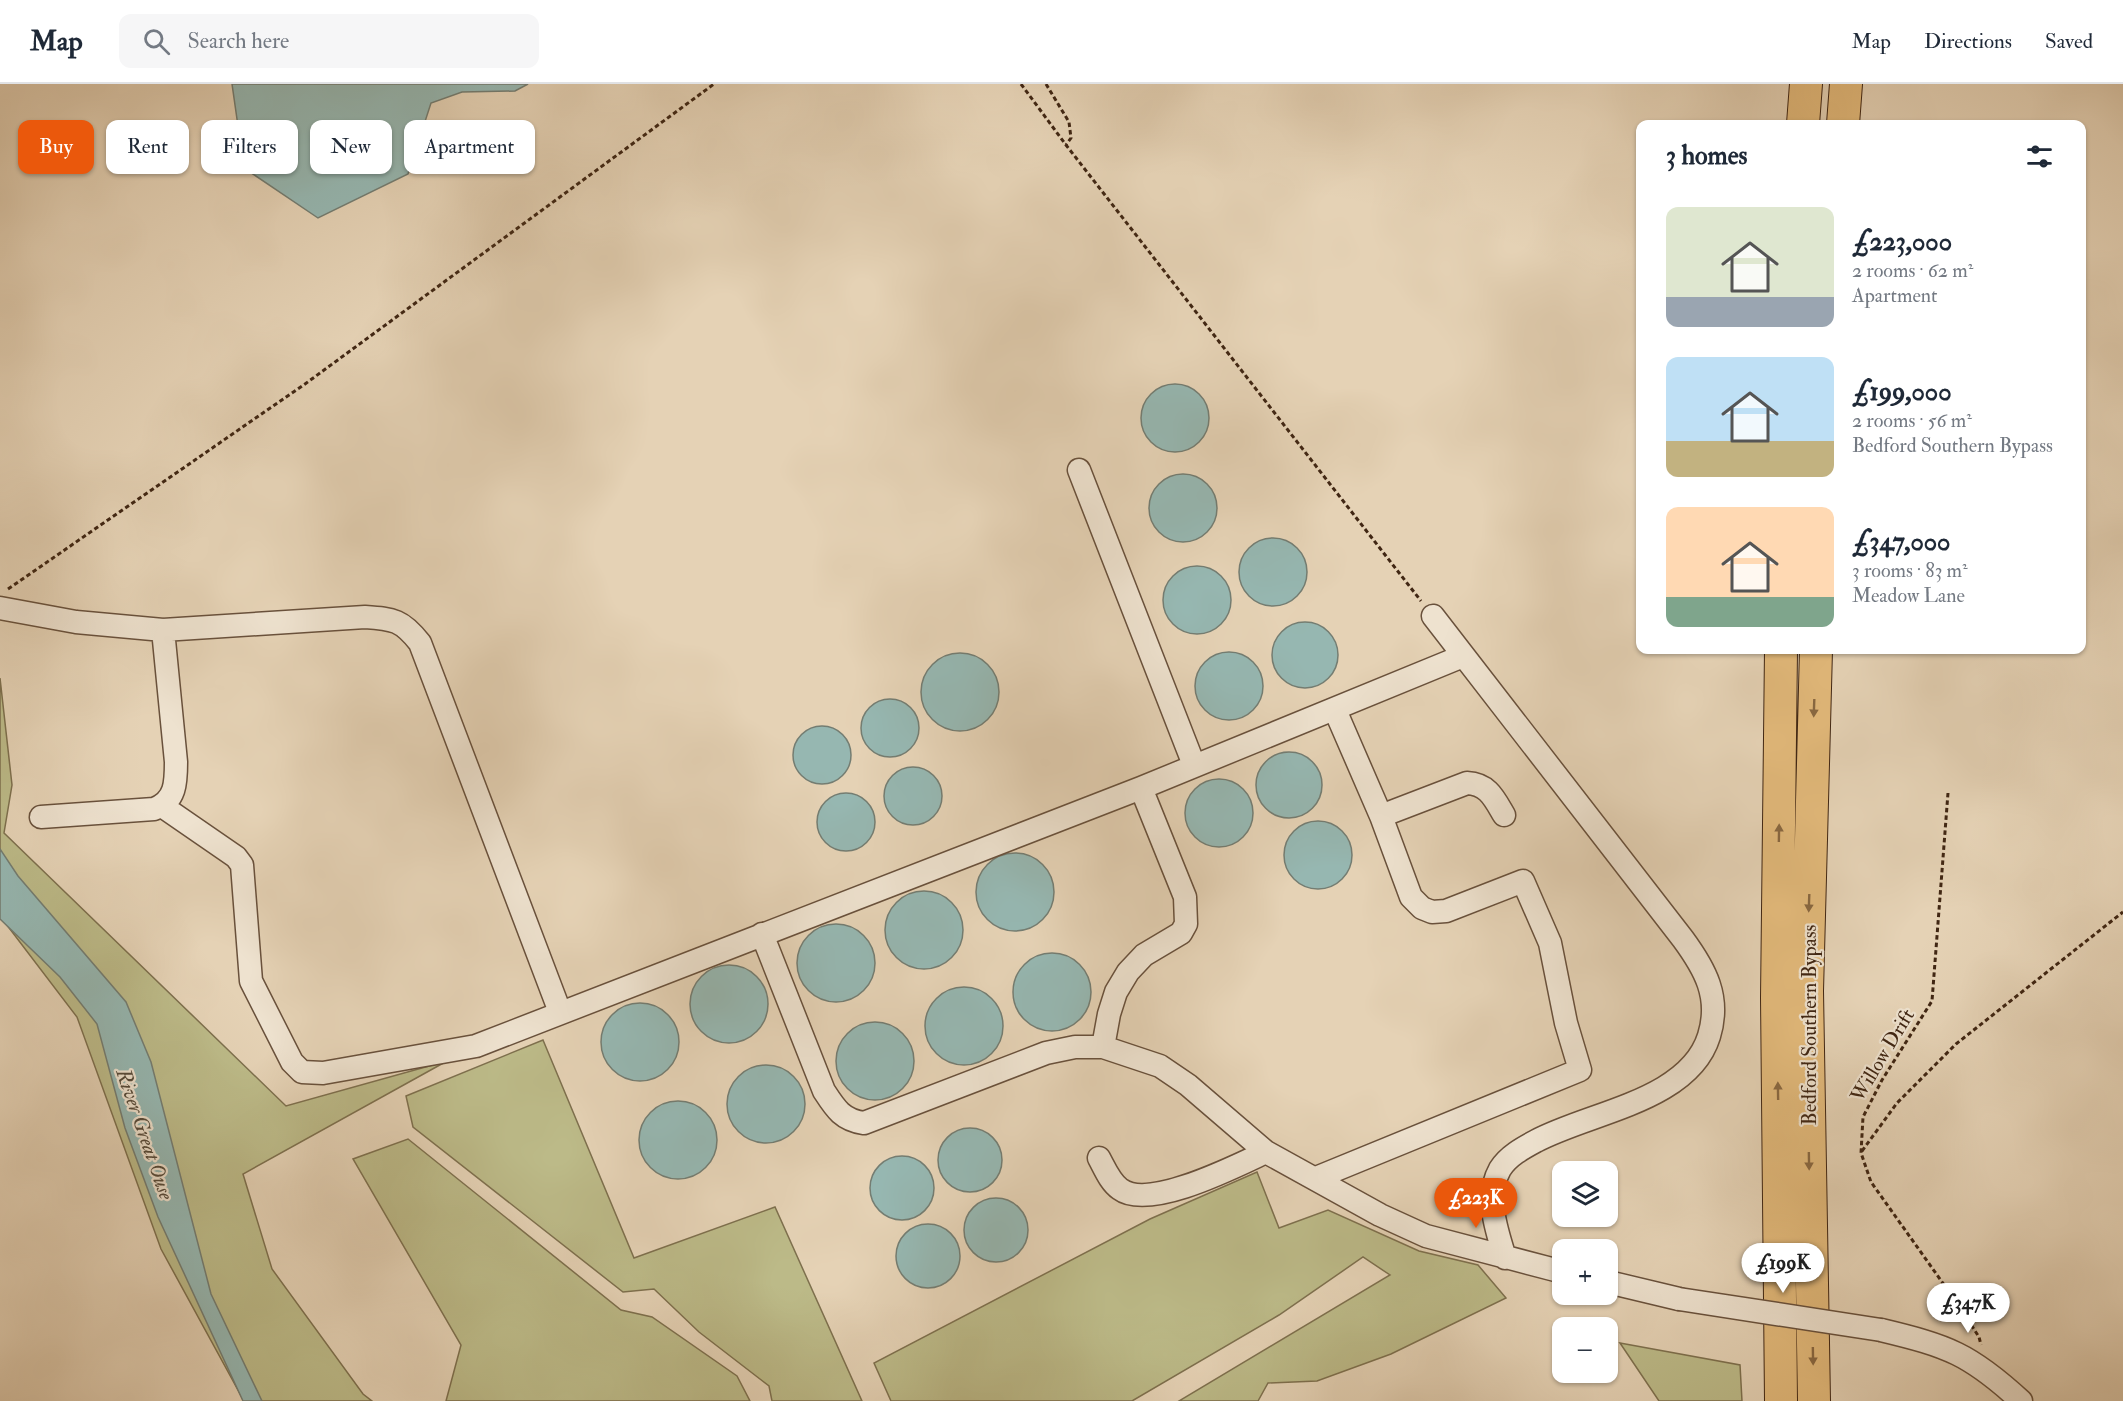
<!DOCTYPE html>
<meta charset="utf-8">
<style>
body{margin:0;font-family:"IM FELL Double Pica",serif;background:#f6f6f7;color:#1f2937;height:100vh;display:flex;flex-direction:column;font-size:22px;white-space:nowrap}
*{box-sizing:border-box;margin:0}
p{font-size:20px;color:#747a83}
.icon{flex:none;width:33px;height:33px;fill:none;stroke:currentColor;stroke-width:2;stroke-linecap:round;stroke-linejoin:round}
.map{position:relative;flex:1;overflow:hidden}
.drawer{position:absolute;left:1636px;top:36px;width:450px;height:534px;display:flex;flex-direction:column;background:#fff;border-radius:12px;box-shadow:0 2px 4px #0004}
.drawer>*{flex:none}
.top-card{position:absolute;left:18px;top:36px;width:570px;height:54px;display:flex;gap:12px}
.buttons{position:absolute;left:1552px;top:1077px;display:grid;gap:12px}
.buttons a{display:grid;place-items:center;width:66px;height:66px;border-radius:12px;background:#fff;box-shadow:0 2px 4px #0004;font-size:30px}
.price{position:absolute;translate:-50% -51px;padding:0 14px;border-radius:21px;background:#fff;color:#222;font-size:20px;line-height:39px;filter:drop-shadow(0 2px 3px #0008)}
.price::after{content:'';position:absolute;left:50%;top:36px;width:18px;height:14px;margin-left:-9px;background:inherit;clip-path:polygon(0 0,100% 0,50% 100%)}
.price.active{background:#ea580c;color:#fff}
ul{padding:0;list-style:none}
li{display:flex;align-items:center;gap:18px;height:150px;padding:0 30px}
li span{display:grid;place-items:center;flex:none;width:168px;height:120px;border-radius:12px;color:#555}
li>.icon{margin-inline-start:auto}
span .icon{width:72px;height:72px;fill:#fffc;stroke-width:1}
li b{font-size:26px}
h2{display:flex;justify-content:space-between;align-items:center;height:72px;padding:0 30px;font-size:26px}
.pill{padding:0 21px;border-radius:12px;background:#fff;box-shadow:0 2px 4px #0004;font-size:21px;line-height:54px}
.pill.active{background:#ea580c;color:#fff}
header{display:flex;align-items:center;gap:36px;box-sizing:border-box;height:84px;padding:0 30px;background:#fff;border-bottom:2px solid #e0e1e3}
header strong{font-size:28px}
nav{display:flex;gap:33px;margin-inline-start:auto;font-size:21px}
.search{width:420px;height:54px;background:#f6f6f7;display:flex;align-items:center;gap:15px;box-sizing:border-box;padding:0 21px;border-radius:12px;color:#747a83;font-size:22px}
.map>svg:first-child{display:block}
.green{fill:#bcba88;stroke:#7e704e;stroke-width:1.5}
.water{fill:#96b7b1;stroke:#747d72;stroke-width:1.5}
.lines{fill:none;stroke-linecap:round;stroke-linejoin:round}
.minor-casing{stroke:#69513c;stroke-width:25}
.highway-casing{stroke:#402613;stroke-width:34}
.path{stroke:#402613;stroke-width:3;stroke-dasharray:4.5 3;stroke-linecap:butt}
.minor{stroke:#eee2cf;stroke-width:22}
.highway{stroke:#e2b97a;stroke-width:32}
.minor-bridge-casing{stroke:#69513c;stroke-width:25;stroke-linecap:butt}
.minor-bridge{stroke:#eee2cf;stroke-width:22}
.oneway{fill:#896841}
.labels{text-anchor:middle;stroke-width:4.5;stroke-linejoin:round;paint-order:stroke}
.street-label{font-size:20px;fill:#402613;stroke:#eee2cf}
.water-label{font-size:21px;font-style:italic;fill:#564a3a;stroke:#eee2cf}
</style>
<header>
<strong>Map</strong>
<div class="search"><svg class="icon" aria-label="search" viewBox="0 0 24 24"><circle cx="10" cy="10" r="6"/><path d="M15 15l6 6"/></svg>Search here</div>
<nav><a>Map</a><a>Directions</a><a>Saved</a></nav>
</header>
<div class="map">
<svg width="2123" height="1317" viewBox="0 0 2123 1317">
<rect width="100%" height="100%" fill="#e5d2b5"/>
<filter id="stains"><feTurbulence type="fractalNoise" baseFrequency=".00333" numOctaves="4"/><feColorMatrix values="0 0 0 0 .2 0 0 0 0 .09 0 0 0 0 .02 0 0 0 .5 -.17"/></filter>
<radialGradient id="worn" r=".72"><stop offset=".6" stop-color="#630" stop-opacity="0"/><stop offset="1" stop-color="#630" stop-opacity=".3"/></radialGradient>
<path class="green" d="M 0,594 L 12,701 L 4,749 L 286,1022 L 447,977 L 243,1090 L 272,1185 L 363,1310 L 372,1317 L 244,1317 L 161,1165 L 77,933 L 0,832 Z
M 543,956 L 634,1174 L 775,1123 L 862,1317 L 772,1317 L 769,1302 L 699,1248 L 654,1205 L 623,1208 L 413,1043 L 406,1012 Z
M 408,1055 L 621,1226 L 652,1233 L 737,1292 L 750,1317 L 446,1317 L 461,1261 L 353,1075 Z
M 1257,1088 L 1279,1144 L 1328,1126 L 1419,1167 L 1478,1181 L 1506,1214 L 1391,1270 L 1317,1297 L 1268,1299 L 1258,1317 L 1179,1317 L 1390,1191 L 1363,1173 L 1279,1231 L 1132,1317 L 891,1317 L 874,1279 L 1150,1135 Z
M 1620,1259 L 1740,1281 L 1742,1317 L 1659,1317 Z"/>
<path class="water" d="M 232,0 L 528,0 L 515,7 L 462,8 L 431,19 L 408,90 L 318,134 L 244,84 Z
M1141 334a34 34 0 1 1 68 0a34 34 0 1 1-68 0Z
M1149 424a34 34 0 1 1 68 0a34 34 0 1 1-68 0Z
M1239 488a34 34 0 1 1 68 0a34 34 0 1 1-68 0Z
M1163 516a34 34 0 1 1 68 0a34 34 0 1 1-68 0Z
M1272 571a33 33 0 1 1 66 0a33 33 0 1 1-66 0Z
M1195 602a34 34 0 1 1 68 0a34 34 0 1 1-68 0Z
M921 608a39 39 0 1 1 78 0a39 39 0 1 1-78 0Z
M861 644a29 29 0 1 1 58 0a29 29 0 1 1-58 0Z
M793 671a29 29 0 1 1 58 0a29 29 0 1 1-58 0Z
M1256 701a33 33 0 1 1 66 0a33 33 0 1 1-66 0Z
M884 712a29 29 0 1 1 58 0a29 29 0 1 1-58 0Z
M1185 729a34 34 0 1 1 68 0a34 34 0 1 1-68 0Z
M817 738a29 29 0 1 1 58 0a29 29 0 1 1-58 0Z
M1284 771a34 34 0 1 1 68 0a34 34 0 1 1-68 0Z
M 0,765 L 18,792 L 126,918 L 151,978 L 211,1210 L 262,1317 L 243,1317 L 158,1133 L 125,1044 L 97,940 L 60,893 L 0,835 Z
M976 808a39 39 0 1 1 78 0a39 39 0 1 1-78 0Z
M885 846a39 39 0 1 1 78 0a39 39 0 1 1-78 0Z
M797 879a39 39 0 1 1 78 0a39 39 0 1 1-78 0Z
M1013 908a39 39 0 1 1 78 0a39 39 0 1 1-78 0Z
M690 920a39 39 0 1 1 78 0a39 39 0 1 1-78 0Z
M925 942a39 39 0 1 1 78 0a39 39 0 1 1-78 0Z
M601 958a39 39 0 1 1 78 0a39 39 0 1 1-78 0Z
M836 977a39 39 0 1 1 78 0a39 39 0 1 1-78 0Z
M727 1020a39 39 0 1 1 78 0a39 39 0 1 1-78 0Z
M639 1056a39 39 0 1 1 78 0a39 39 0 1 1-78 0Z
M938 1076a32 32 0 1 1 64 0a32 32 0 1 1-64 0Z
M870 1104a32 32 0 1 1 64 0a32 32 0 1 1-64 0Z
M964 1146a32 32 0 1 1 64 0a32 32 0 1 1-64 0Z
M896 1172a32 32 0 1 1 64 0a32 32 0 1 1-64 0Z"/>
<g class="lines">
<defs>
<path id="minor" d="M 1079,386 L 1194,681
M 0,524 L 76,538 L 163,546 L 365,533 C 394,535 402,536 420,559 L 560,928
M 1433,532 L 1683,855 C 1705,885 1721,913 1709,952 C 1689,1017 1590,1028 1536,1057 C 1523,1064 1508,1072 1500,1085 C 1484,1114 1497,1146 1505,1174
M 162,722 L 236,773 L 242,781 L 251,897 L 292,978 L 302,988 L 323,989 L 476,962 L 1141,704 L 1463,572
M 1381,732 L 1467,699 C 1488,700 1494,714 1504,731
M 41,733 L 154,725 C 176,717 176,698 176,678 L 163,546
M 762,850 L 824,1007 C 835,1024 842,1036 864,1039 L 1046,969 L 1075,963 L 1103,963 L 1160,982 L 1188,1001 L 1266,1068 L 1380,1131 L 1426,1152 L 1563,1188
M 1103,963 L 1109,930 L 1116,908 L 1128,888 L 1144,871 L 1181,849 L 1186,840 L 1185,813 L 1141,704
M 1099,1074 C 1105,1085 1110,1098 1120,1105 C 1149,1127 1236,1082 1266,1068
M 1316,1094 L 1580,986 L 1566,939 L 1550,859 L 1523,797 L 1446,827 L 1432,828 L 1422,824 L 1411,813 L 1381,732 L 1335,626
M 1608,1198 L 1679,1215
M 1881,1246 C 1948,1262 1970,1270 2021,1317"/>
<path id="highway" d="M 1803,40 L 1806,0
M 1843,40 L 1846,0
M 1781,566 L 1777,914 L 1781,1317
M 1814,1317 L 1807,907 L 1816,566"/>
</defs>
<use href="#minor" class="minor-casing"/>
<use href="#highway" class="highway-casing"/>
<path class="path" d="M 1021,0 L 1066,61 L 1421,517
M 1046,0 L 1069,38 L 1071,54 L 1066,61
M 8,505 L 305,300 L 714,0
M 1948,709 L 1932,917 L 1882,996 L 1863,1033 L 1861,1069 L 1871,1098 L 1957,1219 L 1979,1253 L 1981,1261
M 1862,1067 L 1897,1019 L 1956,960 L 2123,828"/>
<use href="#minor" class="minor"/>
<use href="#highway" class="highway"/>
<defs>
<path id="minor-bridge" d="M 1679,1215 L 1881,1246"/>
</defs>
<use href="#minor-bridge" class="minor-bridge-casing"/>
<use href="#minor-bridge" class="minor-bridge"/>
</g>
<defs><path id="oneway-solid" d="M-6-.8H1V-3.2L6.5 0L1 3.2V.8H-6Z" transform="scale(1.5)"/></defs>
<g class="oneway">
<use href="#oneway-solid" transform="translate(1814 624) rotate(92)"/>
<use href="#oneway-solid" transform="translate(1779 749) rotate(-89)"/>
<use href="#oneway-solid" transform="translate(1809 819) rotate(92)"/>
<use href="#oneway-solid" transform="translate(1778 1007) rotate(-91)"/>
<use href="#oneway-solid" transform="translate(1809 1077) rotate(89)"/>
<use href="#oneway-solid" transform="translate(1813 1272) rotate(89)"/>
</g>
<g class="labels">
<g class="street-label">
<text transform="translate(1809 941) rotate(-90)" y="7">Bedford Southern Bypass</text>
<text transform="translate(1882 971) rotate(-59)" y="7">Willow Drift</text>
</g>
<g class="water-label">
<text transform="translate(145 1050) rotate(71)" y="7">River Great Ouse</text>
</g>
</g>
<rect width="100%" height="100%" filter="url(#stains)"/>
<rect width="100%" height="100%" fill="url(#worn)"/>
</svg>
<div class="buttons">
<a><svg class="icon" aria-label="layers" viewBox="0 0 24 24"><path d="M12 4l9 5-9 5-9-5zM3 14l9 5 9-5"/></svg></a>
<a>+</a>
<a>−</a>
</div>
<b class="price active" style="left:1476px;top:1145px">£223K</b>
<b class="price" style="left:1783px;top:1210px">£199K</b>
<b class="price" style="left:1968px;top:1250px">£347K</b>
<div class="top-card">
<a class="pill active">Buy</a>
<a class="pill">Rent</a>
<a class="pill">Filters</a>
<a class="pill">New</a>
<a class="pill">Apartment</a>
</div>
<section class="drawer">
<h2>3 homes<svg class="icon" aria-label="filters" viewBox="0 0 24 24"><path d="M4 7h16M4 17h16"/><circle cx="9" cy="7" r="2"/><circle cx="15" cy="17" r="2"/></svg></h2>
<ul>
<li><span style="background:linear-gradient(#dfe7d0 75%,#9aa5b1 0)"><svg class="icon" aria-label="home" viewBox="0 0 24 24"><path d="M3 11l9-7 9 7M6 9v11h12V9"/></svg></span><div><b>£223,000</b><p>2 rooms · 62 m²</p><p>Apartment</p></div></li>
<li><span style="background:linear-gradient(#bfe0f5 70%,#c2b280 0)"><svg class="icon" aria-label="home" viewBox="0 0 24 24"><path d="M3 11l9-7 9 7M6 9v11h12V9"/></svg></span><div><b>£199,000</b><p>2 rooms · 56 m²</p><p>Bedford Southern Bypass</p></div></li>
<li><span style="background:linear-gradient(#ffd9b3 75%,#7fa58c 0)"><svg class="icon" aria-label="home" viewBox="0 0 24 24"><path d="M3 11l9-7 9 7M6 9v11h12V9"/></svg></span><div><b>£347,000</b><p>3 rooms · 83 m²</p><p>Meadow Lane</p></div></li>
</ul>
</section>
</div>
